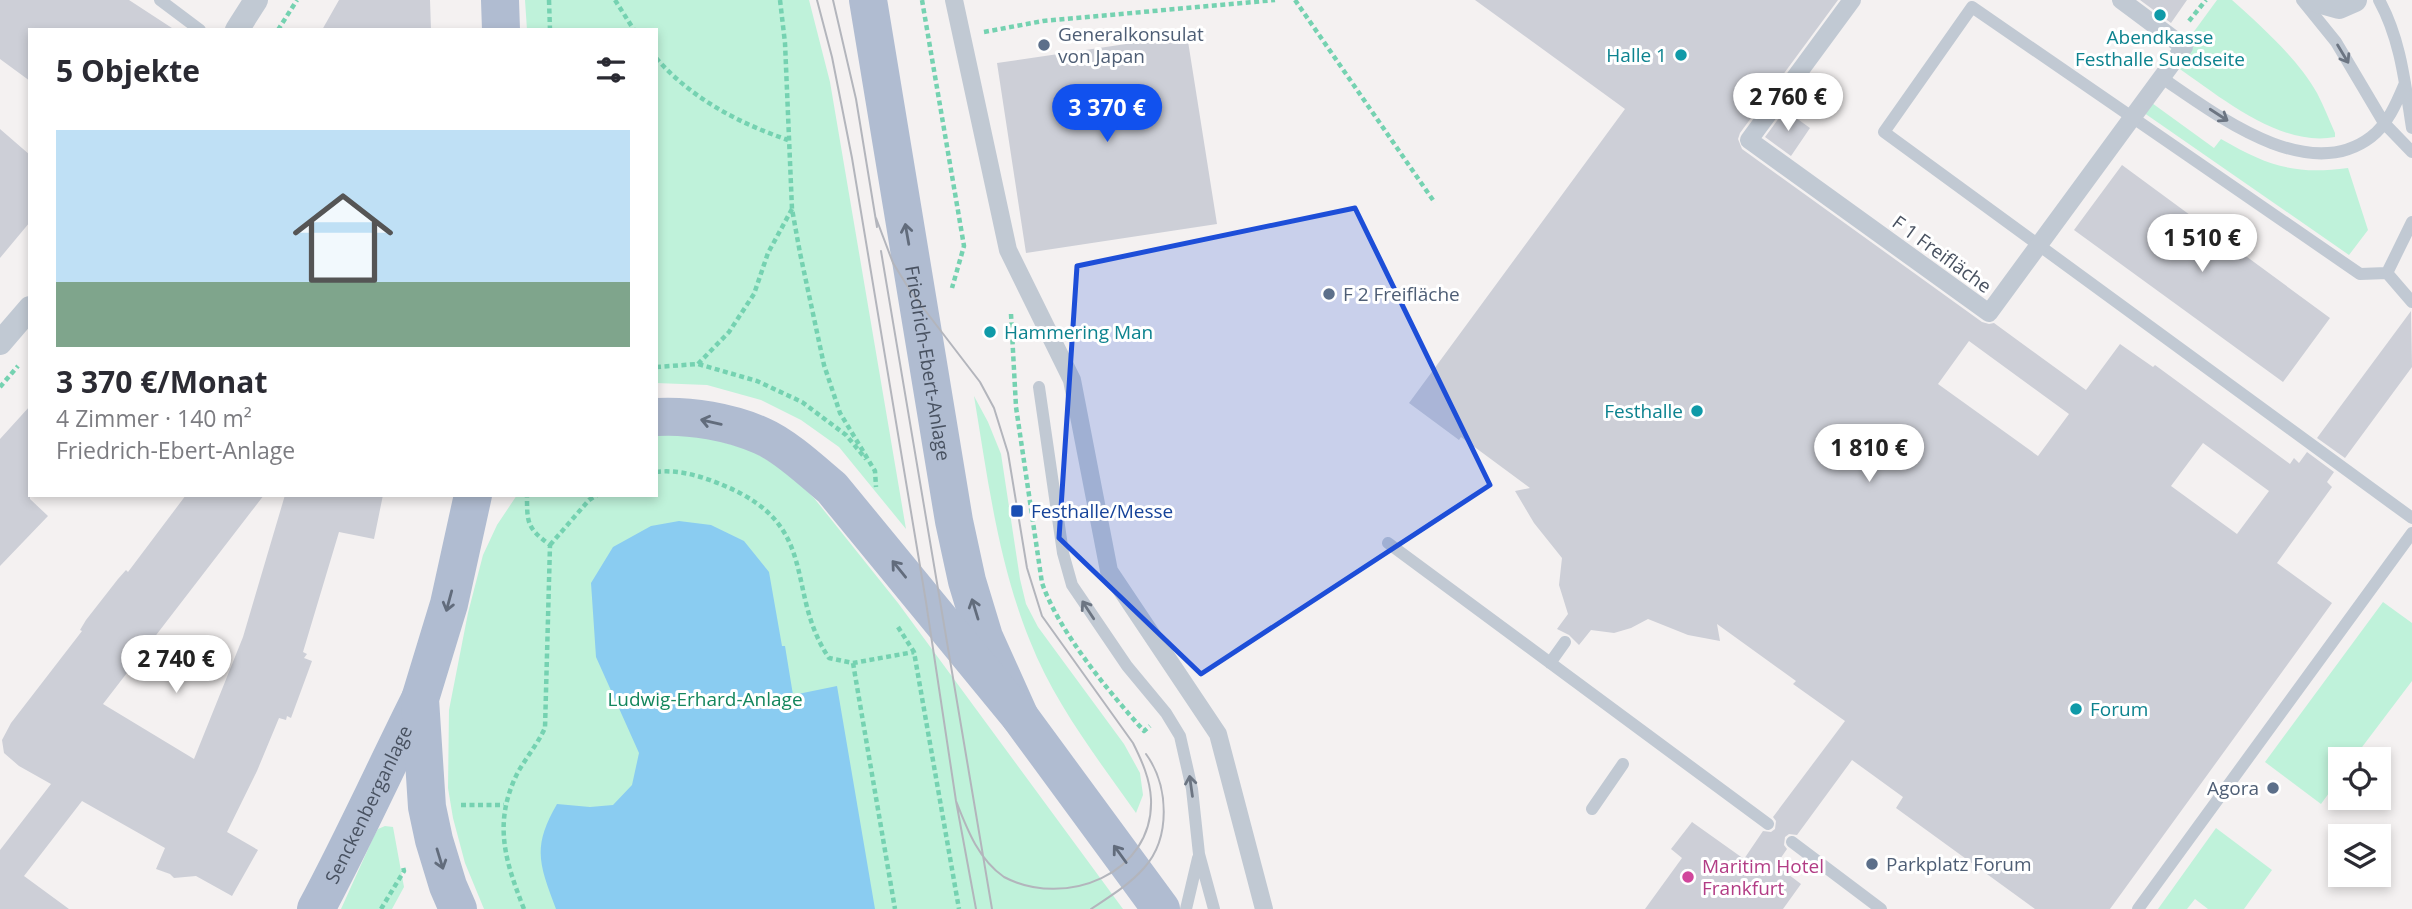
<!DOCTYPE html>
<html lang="de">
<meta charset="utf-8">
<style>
body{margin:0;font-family:"Open Sans",sans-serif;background:#f7f7f7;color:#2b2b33;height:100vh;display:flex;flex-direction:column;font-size:26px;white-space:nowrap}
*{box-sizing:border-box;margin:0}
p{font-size:23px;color:#7c7c81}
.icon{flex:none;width:38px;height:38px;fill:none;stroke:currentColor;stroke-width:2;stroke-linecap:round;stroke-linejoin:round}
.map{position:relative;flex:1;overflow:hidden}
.panel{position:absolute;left:28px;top:28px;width:630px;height:469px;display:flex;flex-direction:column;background:#fff;border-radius:0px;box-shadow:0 4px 10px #0003}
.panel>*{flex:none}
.controls{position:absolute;left:2328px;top:747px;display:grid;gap:14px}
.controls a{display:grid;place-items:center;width:63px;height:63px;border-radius:0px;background:#fff;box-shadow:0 4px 10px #0003;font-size:35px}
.price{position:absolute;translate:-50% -60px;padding:0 16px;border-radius:24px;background:#fff;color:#222;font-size:23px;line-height:46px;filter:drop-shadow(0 2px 4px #0008)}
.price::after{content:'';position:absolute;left:50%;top:42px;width:21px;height:16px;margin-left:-10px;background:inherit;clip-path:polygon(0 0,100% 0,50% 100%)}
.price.selected{background:#1151ee;color:#fff}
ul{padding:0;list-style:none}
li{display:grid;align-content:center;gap:14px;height:371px;padding:0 28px}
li+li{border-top:2px solid #e1e1e2}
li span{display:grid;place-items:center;height:217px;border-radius:0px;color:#555}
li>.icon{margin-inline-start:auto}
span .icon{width:126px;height:126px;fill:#fffc;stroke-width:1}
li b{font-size:30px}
h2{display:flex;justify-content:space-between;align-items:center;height:84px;padding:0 28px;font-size:30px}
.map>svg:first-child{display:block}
.green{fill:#bff2da}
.water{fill:#8accf1}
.building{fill:#cdcfd7;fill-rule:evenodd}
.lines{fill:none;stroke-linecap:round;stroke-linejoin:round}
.path{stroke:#75d2b1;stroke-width:4.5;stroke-dasharray:5 3.5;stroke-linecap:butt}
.service{stroke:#c1c9d3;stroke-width:12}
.pedestrian{stroke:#c1c9d3;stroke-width:18}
.minor{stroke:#c1c9d3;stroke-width:24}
.primary{stroke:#b0bcd1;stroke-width:38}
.tram{stroke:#b3b5bc;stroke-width:2}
.oneway{stroke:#6c7582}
.oneway2{stroke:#626c7c}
.marked{fill:#1d4ed8;fill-opacity:0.2;stroke:#1d4ed8;stroke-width:5;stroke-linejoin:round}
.culture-dot{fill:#0f9aa8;stroke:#fff;stroke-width:2.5}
.service-dot{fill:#5c6f8a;stroke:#fff;stroke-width:2.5}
.transit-dot{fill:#1a4fb4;stroke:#fff;stroke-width:2.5}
.hotel-dot{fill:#d1479c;stroke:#fff;stroke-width:2.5}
.labels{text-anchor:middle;stroke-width:6;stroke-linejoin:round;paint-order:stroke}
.service-label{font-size:19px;fill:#4e5e75;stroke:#fff;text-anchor:start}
.culture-label{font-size:19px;fill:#0d838f;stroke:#fff;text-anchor:end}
.street-label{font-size:19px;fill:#485160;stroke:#fff}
.transit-label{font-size:19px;fill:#164399;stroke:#fff;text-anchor:start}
.park-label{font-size:19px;fill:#13865d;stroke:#fff}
.hotel-label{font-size:19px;fill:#b23c85;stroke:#fff;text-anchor:start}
</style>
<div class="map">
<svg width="2412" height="909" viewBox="0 0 2412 909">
<rect width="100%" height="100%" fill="#f4f1f1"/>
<path class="green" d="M 525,0 L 809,0 L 830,82 L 906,529 L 839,447 L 801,420 L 761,400 L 707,385 L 656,383 L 656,30 L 527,30 Z
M 2217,0 L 2232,0 C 2261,26 2298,59 2317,93 C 2324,106 2329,120 2335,133 L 2335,137 C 2278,148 2216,93 2171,63 Z
M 2145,98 L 2214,148 L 2221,139 C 2268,166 2294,175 2348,168 L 2368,230 L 2349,255 L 2137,108 Z
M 974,396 L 988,422 L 1001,454 L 1020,579 L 1026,604 L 1038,627 L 1124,744 L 1140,773 L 1143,795 L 1136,813 C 1097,758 1055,704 1030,641 C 998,562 988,480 974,396 Z
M 656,433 L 702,436 L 750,450 L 788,472 L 814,498 L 898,603 L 1123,909 L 484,909 L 465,863 L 453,818 L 448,788 L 449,710 L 468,613 L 483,555 L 497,525 L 517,495 L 656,495 Z
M 2383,602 L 2412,623 L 2412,681 L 2353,759 L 2340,760 L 2340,778 L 2321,804 L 2265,762 Z
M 385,826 L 393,827 L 404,887 L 392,909 L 341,909 L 374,836 L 378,829 Z
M 2216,828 L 2272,870 L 2244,909 L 2208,909 L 2195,899 L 2187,909 L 2158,909 Z"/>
<path class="water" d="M 679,521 L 711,525 L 744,541 L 769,572 L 782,646 L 785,646 L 793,695 L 837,686 L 875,909 L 556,909 C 539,864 532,847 557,804 L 590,807 L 613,805 L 632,785 L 639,753 L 596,657 L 591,583 L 613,547 L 651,526 Z"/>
<path class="building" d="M 0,0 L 129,0 L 175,30 L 30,30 L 30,81 L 0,59 Z
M 339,0 L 430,0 L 431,30 L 322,30 Z
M 1475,0 L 1838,0 L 1740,133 L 1738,139 L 1742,149 L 1982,322 L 1989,324 L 1994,323 L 2086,390 L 2120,344 L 2153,367 L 2155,365 L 2290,464 L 2294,458 L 2299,463 L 2307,452 L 2334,472 L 2327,482 L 2332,487 L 2277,563 L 2332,603 L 2110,909 L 2035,909 L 1896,808 L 1903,797 L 1852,760 L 1797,835 L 1789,834 L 1785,837 L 1784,845 L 1787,849 L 1776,865 L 1801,884 L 1783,909 L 1645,909 L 1682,858 L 1671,849 L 1692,822 L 1744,859 L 1763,831 L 1771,832 L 1775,829 L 1776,821 L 1773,817 L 1845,721 L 1793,684 L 1796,681 L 1717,624 L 1720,641 L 1688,635 L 1648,619 L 1631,628 L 1614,633 L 1591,630 L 1579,645 L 1569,635 L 1557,629 L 1568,614 L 1559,585 L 1562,558 L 1534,523 L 1515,491 L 1530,488 L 1461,437 L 1459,440 L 1409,403 L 1625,109 ZM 1969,341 L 2069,414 L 2038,456 L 1938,384 ZM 2203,443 L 2269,491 L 2237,534 L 2171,486 Z
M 2140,0 L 2187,0 L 2171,23 Z
M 1187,35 L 1217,224 L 1026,253 L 997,63 Z
M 1785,110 L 1810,128 L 1791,156 L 1765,137 Z
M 0,129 L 30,155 L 30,222 L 0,258 Z
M 2122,165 L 2330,318 L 2283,382 L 2074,230 Z
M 2411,311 L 2412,367 L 2345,458 L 2317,438 Z
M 30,406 L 30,499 L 48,516 L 0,566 L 0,439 Z
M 186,495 L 264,495 L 103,704 L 194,759 L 243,637 L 285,495 L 383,495 L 374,539 L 339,532 L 303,652 L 307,654 L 304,658 L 312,661 L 291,718 L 287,716 L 286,720 L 279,718 L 257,771 L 227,832 L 258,850 L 232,896 L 196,876 L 174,878 L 170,874 L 156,869 L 165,848 L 82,801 L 24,876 L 69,909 L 0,909 L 0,850 L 51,784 L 19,766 L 4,753 L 2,740 L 11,723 L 82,631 L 80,630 L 86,620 L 118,579 L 126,570 L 128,572 Z"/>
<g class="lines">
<path class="path" d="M 549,0 L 550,30
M 615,0 L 634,30
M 780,0 L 785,43 L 792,209 L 800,253 L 824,365 L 840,413 L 875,471 L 876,487
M 922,0 L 964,246 L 952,288
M 1295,0 L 1435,203
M 2189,21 L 2206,0
M 278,30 L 297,0
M 984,32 L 1043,21 L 1275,0
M 656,58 C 691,98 738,123 788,140
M 1011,314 L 1016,407 L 1042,583 C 1059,632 1109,692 1144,731 L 1150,726
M 698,364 L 729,332 L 754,294 L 768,253 L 792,209
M 656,367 L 698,364 L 757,381 L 802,402 L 846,435 L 866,459
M 0,387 L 18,366
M 656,472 C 679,469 704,477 725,486 C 822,527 784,591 829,658 L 853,663 L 914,652
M 550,545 L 589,500 L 597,495
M 898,627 L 914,652 L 959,909
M 853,663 L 895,909
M 461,805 L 504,805
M 381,909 L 404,871 L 403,867
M 524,909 C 505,861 493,823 517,774 C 525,759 537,745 545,728 L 550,545 C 527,528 527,523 527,495"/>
<path class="service" d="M 160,0 L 200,30
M 2302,0 L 2336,42 L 2384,123 L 2412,152
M 2379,0 C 2401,40 2405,84 2412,128
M 2162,78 C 2214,113 2307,186 2371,137 C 2388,124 2397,102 2405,83
M 2412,222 L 2387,273 L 2412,302
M 2387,273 L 2360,274 L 1972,7 L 1884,132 L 2412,518
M 1039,387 L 1063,553 L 1072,585 L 1127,666 L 1166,713 L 1180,736 L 1192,789 L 1199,854 L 1214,909
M 1388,543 L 1768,824
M 1550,663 L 1565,642
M 1592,809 L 1623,764
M 1792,842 L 1881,909
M 1186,909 L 1198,858
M 2138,909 L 2412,533"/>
<path class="pedestrian" d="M 954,0 L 1008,250 L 1072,380 L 1109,571 L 1218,734 L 1264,909
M 1852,0 L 1749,140 L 1989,313 L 2184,47 L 2121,0"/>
<path class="minor" d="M 2314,0 L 2339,7 L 2355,0
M 237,30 L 256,0
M 0,343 L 30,308"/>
<g class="primary">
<path d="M 500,0 L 501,30"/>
<path id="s1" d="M 868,0 L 954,521 L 967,581 L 984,637 L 1020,717"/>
<path d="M 656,417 C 690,415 731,422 762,436 C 785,446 813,472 832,488 L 1020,717 L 1161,909"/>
<path id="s2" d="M 316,909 C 353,840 385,769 420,699"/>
<path d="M 458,909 L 448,886 L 434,840 L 427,807 L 420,699 L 449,604 L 473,495"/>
</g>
<path class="tram" d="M 817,0 L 832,57 L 852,158 L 926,602 L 956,801 L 976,909
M 833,0 L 856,99 L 877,227
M 876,218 L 893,263 L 911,292 L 980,382 L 994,408 L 1008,453 L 1027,568 L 1042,616 L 1133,743 C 1142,761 1150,779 1151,799 C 1154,874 1065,909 1004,877 C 978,859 967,829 956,801
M 881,251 L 992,909
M 1091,909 C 1109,897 1129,885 1144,868 C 1171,838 1169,786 1146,754"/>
</g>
<defs><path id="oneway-shaft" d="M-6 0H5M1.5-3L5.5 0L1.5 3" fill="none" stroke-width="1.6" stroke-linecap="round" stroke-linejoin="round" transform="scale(1.75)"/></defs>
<g class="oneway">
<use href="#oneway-shaft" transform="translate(2343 54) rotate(59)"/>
<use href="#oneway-shaft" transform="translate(2219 115) rotate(33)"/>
<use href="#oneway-shaft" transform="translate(1088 610) rotate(-123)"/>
<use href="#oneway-shaft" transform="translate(1191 786) rotate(-98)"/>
</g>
<g class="oneway2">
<use href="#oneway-shaft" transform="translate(907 234) rotate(-100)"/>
<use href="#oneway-shaft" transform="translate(711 422) rotate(-167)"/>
<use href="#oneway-shaft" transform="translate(899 569) rotate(-129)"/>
<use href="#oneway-shaft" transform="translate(449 601) rotate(105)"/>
<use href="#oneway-shaft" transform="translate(975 609) rotate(-107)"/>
<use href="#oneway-shaft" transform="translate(1120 854) rotate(-126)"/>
<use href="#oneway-shaft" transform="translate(440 859) rotate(73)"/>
</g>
<path class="marked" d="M 1355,208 L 1490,485 L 1201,674 L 1059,538 L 1077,266 Z"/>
<g class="culture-dot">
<circle cx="2160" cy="15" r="7"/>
<circle cx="1681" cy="55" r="7"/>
<circle cx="990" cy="332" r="7"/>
<circle cx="1697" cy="411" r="7"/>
<circle cx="2076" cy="709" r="7"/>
</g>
<g class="service-dot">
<circle cx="1044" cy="45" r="7"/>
<circle cx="1329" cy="294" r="7"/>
<circle cx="2273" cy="788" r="7"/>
<circle cx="1872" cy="864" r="7"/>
</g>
<rect class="transit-dot" x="1010" y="504" width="14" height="14" rx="3.5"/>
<circle class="hotel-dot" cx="1688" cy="877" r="7"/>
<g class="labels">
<g class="service-label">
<text x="1058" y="41">Generalkonsulat<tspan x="1058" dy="22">von Japan</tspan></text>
<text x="1343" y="301">F 2 Freifläche</text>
<text x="2259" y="795" text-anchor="end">Agora</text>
<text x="1886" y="871">Parkplatz Forum</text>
</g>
<g class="culture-label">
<text x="2160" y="44" text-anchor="middle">Abendkasse<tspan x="2160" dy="22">Festhalle Suedseite</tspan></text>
<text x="1667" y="62">Halle 1</text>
<text x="1004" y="339" text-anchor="start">Hammering Man</text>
<text x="1683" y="418">Festhalle</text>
<text x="2090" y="716" text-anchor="start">Forum</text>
</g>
<g class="street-label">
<text transform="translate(1942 254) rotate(36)" y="7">F 1 Freifläche</text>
<text dy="7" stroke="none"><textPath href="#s1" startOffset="368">Friedrich-Ebert-Anlage</textPath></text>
<text dy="7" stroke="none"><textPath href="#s2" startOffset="117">Senckenberganlage</textPath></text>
</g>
<g class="transit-label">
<text x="1031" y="518">Festhalle/Messe</text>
</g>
<g class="park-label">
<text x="705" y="706">Ludwig-Erhard-Anlage</text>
</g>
<g class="hotel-label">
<text x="1702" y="873">Maritim Hotel<tspan x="1702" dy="22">Frankfurt</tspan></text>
</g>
</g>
</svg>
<div class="controls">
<a><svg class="icon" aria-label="locate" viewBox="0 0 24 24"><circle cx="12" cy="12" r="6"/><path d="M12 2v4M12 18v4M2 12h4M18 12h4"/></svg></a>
<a><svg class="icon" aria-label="layers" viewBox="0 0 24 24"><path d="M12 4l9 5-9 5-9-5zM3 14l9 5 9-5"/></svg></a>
</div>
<b class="price" style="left:1788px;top:133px">2 760 €</b>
<b class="price selected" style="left:1107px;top:144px">3 370 €</b>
<b class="price" style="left:2202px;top:274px">1 510 €</b>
<b class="price" style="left:1869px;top:484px">1 810 €</b>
<b class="price" style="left:176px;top:695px">2 740 €</b>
<section class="panel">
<h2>5 Objekte<svg class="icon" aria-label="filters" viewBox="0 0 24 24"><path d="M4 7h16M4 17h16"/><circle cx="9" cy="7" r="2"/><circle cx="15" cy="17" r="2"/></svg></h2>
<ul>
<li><span style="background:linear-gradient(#bfe0f5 70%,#7fa58c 0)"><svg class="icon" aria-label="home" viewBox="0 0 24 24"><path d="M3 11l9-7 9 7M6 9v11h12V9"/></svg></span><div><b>3 370 €/Monat</b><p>4 Zimmer · 140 m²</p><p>Friedrich-Ebert-Anlage</p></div></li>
</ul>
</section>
</div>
